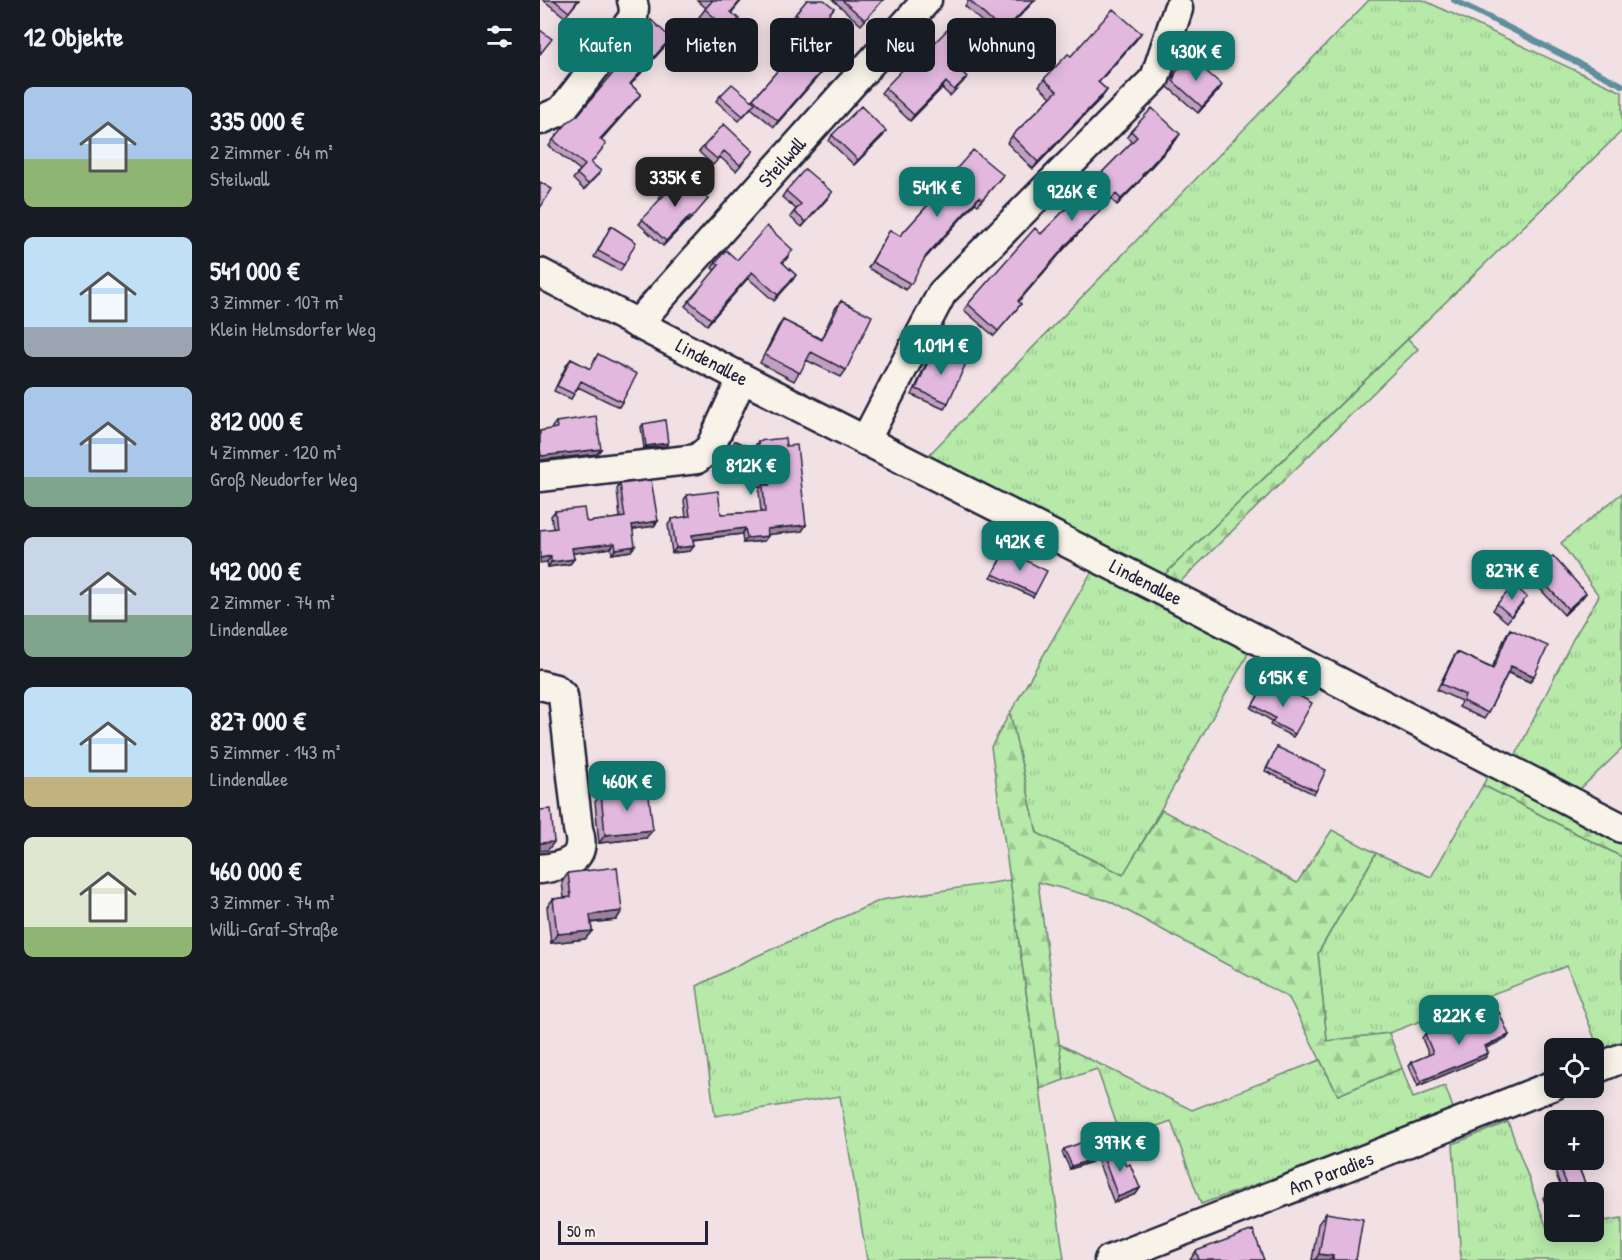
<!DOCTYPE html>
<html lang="de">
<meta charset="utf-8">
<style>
body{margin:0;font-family:"Patrick Hand",sans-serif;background:#242831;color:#f1f3f6;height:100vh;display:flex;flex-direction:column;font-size:22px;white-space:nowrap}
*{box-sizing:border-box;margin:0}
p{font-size:20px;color:#9ea1a6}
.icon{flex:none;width:33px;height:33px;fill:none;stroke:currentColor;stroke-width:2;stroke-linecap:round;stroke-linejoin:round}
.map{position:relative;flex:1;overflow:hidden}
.panel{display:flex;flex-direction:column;background:#171b24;width:540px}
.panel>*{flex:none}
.top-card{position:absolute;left:18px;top:18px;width:570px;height:54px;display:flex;gap:12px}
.buttons{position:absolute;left:1004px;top:1038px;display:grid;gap:12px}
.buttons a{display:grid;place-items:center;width:60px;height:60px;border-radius:9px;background:#171b24;box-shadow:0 3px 15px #0003;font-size:30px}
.scale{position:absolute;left:18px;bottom:15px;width:150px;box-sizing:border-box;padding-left:6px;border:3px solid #22223b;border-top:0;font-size:16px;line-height:21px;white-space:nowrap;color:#22223b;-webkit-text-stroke:4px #f7f3e8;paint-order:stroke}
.price{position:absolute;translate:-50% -51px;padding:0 14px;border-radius:12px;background:#0f766e;color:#fff;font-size:20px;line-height:39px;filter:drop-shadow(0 2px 3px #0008)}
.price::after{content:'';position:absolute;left:50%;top:36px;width:18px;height:14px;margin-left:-9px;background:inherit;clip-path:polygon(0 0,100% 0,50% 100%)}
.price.on{background:#222;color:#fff}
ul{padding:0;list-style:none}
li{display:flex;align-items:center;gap:18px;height:150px;padding:0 24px}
li span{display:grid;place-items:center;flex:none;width:168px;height:120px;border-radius:9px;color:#555}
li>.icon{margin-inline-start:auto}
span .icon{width:72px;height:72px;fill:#fffc;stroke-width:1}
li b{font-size:26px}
h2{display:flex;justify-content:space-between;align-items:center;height:72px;padding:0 24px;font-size:26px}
.pill{padding:0 21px;border-radius:9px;background:#171b24;box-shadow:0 3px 15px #0003;font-size:21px;line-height:54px}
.pill.on{background:#0f766e;color:#fff}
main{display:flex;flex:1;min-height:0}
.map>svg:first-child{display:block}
.grass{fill:url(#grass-tufts);stroke:#6c8672;stroke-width:1.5}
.forest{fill:url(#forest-firs);stroke:#6c8672;stroke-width:1.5}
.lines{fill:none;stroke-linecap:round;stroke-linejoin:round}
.stream{stroke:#5f8f9f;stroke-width:6}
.minor-casing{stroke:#22223b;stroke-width:33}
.minor{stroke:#f7f3e8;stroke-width:28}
.wall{fill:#c29ec0;stroke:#22223b;stroke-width:1.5}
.shaded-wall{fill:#9e819c;stroke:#22223b;stroke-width:1.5}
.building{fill:#e2b8df;stroke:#22223b;stroke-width:1.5}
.labels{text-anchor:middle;stroke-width:4.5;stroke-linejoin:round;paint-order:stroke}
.street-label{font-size:20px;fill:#22223b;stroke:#f7f3e8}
</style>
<main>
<section class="panel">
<h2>12 Objekte<svg class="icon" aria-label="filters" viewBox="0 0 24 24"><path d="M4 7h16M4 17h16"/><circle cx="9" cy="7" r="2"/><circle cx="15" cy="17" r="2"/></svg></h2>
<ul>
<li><span style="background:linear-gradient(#a9c7e8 60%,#8fb573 0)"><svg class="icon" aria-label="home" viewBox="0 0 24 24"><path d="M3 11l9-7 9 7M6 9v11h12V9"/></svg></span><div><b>335 000 €</b><p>2 Zimmer · 64 m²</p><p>Steilwall</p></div></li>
<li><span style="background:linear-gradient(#bfe0f5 75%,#9aa5b1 0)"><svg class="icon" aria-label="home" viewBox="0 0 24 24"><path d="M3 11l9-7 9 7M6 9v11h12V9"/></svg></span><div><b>541 000 €</b><p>3 Zimmer · 107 m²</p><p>Klein Helmsdorfer Weg</p></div></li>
<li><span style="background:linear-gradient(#a9c7e8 75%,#7fa58c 0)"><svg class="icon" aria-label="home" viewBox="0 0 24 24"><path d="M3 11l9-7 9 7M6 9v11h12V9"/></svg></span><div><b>812 000 €</b><p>4 Zimmer · 120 m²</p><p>Groß Neudorfer Weg</p></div></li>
<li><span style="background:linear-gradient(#c9d6e8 65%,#7fa58c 0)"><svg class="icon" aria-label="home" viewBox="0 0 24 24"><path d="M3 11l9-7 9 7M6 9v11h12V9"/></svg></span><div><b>492 000 €</b><p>2 Zimmer · 74 m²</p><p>Lindenallee</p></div></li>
<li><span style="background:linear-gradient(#bfe0f5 75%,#c2b280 0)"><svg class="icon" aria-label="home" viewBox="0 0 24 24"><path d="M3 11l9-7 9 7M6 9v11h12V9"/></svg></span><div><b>827 000 €</b><p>5 Zimmer · 143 m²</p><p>Lindenallee</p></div></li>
<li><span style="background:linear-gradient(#dfe7d0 75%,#8fb573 0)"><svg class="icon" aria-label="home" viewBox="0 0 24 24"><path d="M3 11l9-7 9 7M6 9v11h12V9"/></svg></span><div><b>460 000 €</b><p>3 Zimmer · 74 m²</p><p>Willi-Graf-Straße</p></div></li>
</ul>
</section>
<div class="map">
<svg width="1082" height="1260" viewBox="0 0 1082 1260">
<defs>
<pattern id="grass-tufts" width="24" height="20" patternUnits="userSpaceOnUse" patternTransform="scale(1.5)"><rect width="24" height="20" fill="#b7e9a9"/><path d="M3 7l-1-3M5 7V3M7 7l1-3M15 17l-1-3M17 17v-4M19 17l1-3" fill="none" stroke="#9dc892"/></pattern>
<pattern id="forest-firs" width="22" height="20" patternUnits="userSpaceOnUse" patternTransform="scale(1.5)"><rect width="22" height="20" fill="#b7e9a9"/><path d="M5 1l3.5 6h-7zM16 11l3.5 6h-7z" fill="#9dc892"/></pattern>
</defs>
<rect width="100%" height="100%" fill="#f1e1e5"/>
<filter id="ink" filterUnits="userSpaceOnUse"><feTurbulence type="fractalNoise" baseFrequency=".0167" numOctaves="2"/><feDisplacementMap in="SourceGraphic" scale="12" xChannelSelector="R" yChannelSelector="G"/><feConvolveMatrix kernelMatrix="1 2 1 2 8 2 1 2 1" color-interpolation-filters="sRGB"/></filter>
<g filter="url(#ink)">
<path class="grass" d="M 829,0 L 883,0 L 1082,92 L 1082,131 L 618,581 L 383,461 Z
M 1082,493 L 1082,749 L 1040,789 L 974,759 L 1033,639 L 1059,596 L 1021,543 Z
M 552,571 L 709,652 L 584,875 L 497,833 L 470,713 Z
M 943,785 L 1082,857 L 1082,1050 L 1062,1058 L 1027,966 L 849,1033 L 787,1041 L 778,953 L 836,853 L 891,877 Z
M 470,880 L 524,1259 L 327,1260 L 300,1096 L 175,1116 L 157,986 L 208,960 L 341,900 Z
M 519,1044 L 652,1110 L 780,1060 L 798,1095 L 862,1068 L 873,1098 L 905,1086 L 915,1113 L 661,1204 L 631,1121 L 582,1139 L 557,1069 L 524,1080 Z
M 968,1122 L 1008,1231 L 1053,1232 L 1053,1223 L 1082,1218 L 1082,1260 L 921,1260 L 913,1144 Z"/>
<path class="forest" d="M 868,339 L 878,349 L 636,586 L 618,581 Z
M 470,713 L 497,833 L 583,875 L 622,810 L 757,883 L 792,830 L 836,853 L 778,953 L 787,1041 L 849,1033 L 862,1068 L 798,1095 L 749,998 L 569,901 L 498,882 L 524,1080 L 500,1089 L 451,747 Z
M 950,772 L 1082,839 L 1082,857 L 943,785 Z"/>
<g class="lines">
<path class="stream" d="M 914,0 L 1082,85"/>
<defs>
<path id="minor" d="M 0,120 L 21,111 L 93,18 L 94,8 L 92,0
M 0,273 L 202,378 L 625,592 L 1082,828
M 97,324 L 387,0
M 325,441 L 402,293 L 615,78 L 638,9
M 0,477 L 157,459 L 170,448 L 202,378
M 0,685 L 16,689 L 23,696 L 38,829 C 48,860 26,866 0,869
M 1053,1070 L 1082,1058
M 569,1260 L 1014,1085"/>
</defs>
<use href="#minor" class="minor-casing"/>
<use href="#minor" class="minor"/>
</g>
<path class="wall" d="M 3,0 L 39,0 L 25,17 Z
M 157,0 L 202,0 L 192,12 L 194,26 L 183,38 L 159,17 L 166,8 Z
M 267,0 L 294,8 L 276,30 L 271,26 L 263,34 L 254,16 Z
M 293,0 L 343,0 L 321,25 Z
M 429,0 L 495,0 L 459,38 L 425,6 Z
M 111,20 L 127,44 L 90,84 L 101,94 L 61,140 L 51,163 L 61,171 L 44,190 L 33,179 L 40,170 L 9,146 L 13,140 L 38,115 L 86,58 L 84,57 Z
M 601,33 L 596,40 L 558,82 L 567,90 L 562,97 L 493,169 L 467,143 L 472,136 L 511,97 L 499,86 L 504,79 L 531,56 Z
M 428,43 L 424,49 L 411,62 L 427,77 L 423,82 L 410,96 L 402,88 L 370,121 L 341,93 L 345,88 L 368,70 Z
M 260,45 L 280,74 L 234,127 L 211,108 L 199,121 L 176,101 L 180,96 L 212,100 Z
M 636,72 L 678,91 L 658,113 L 628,87 L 632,78 Z
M 591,131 L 636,140 L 603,176 L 599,182 L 577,205 L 571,199 L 524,249 L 478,301 L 481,304 L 454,336 L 424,310 L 428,304 L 501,234 L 592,142 L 587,137 Z
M 292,135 L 343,136 L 314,165 L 289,141 Z
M 163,147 L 213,151 L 196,171 L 180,157 L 173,165 L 159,152 Z
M 412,174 L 463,175 L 438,205 L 435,203 L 384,259 L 366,290 L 328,268 L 350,230 L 360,236 L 409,182 L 408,180 Z
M 246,191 L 292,192 L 262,227 L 250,217 L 256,209 L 242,197 Z
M 123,193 L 168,199 L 148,222 L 147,221 L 123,246 L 99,224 L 121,199 L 119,197 Z
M 71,226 L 84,265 L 80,271 L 54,257 Z
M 249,256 L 243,263 L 256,275 L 234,301 L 208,278 L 167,325 L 145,306 L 175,271 L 172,268 L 176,262 Z
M 301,301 L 306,370 L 301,377 L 266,360 L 254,381 L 220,363 L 238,327 L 243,320 L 281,339 L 295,309 Z
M 394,348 L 408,403 L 404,409 L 372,395 L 390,354 Z
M 58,354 L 82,402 L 79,407 L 38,387 L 31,399 L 14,391 L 27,364 L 31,359 L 50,369 Z
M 16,422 L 61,449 L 57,454 L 0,460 L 0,431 L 13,429 L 12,427 Z
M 103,424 L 128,443 L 126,446 L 104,448 L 101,427 Z
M 195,441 L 215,450 L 215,446 L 218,441 L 246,446 L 266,525 L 262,531 L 228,534 L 224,541 L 203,543 L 202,534 L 153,540 L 154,546 L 150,551 L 132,553 L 128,525 L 132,519 L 146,517 L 144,500 L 147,495 L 181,514 L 221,512 L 219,491 L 221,487 L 218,486 L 217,474 L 201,476 L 181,465 Z
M 80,484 L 118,521 L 114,526 L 93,529 L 91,551 L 72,554 L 71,548 L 33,553 L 34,559 L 30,564 L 8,567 L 7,562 L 13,528 L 11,516 L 15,511 L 48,522 L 80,518 L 77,489 Z
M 465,550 L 495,594 L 493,597 L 451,577 Z
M 995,573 L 1046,593 L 1042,598 L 1024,615 L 991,579 Z
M 983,603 L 967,622 L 953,610 L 957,604 Z
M 970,629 L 994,676 L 990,682 L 968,673 L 948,713 L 944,719 L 919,707 L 921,701 L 897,690 L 913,658 L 917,652 L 952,668 L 966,635 Z
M 723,687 L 747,696 L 755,734 L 753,737 L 730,725 L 732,721 L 711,708 Z
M 737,747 L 776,791 L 774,794 L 725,771 Z
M 61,793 L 106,838 L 59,843 L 55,802 Z
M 28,873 L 82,911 L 76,920 L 51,923 L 52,931 L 45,939 L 11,943 L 7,907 L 13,899 L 24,898 L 22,882 Z
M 885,1034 L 908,1035 L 969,1035 L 966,1039 L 946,1048 L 948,1053 L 945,1058 L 878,1086 L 869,1066 L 872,1062 L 889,1055 L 882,1038 Z
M 1014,1136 L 1014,1160 L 1042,1160 L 1038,1165 L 1048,1191 L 1047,1192 L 1014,1192 L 1014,1214 L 1010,1215 L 1003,1198 L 1007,1192 L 1021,1187 L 1004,1144 L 1008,1138 Z
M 524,1149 L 551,1162 L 530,1169 L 522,1152 Z
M 562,1154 L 586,1166 L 600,1188 L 596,1194 L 574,1203 L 557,1159 Z
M 786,1213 L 816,1260 L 772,1260 L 778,1224 Z
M 656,1251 L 724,1260 L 650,1260 Z"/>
<path class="shaded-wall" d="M 494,0 L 495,0 L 459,38 L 463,32 Z
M 199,19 L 194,26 L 183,38 L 188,30 Z
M 601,33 L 596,40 L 553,89 L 558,82 Z
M 131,38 L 127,44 L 86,90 L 90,84 Z
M 428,43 L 424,49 L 407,67 L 411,61 Z
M 284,68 L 280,74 L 234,127 L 238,121 Z
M 406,82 L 402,88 L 370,121 L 374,115 Z
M 682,85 L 678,91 L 658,113 L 662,107 Z
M 567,90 L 562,97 L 493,169 L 498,162 Z
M 101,94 L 97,99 L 56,145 L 60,139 Z
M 346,131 L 343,136 L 314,165 L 318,160 Z
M 640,134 L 636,140 L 598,181 L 602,175 Z
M 603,177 L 599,182 L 577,205 L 581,199 Z
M 292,192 L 288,198 L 262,227 L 266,222 Z
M 576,194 L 571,199 L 524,249 L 474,307 L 528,243 Z
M 439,197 L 435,203 L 382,262 L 386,256 Z
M 150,216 L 147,221 L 123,246 L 126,241 Z
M 212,272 L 208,278 L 167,325 L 171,319 Z
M 256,275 L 252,281 L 234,301 L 238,295 Z
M 128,443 L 126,446 L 104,448 L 106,446 Z
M 61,449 L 57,454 L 0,460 L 0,457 L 1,456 Z
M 221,469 L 217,474 L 201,476 L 205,471 Z
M 118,521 L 114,526 L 88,530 L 92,525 Z
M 266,525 L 262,531 L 223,535 L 227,529 Z
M 205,528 L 202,534 L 149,540 L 152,535 Z
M 228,536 L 224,541 L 203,543 L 207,538 Z
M 75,543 L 71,548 L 29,554 L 32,548 Z
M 95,546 L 91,551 L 72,554 L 76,549 Z
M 154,546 L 150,551 L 132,553 L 136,548 Z
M 11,556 L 7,562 L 0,563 L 0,558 Z
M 34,559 L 30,564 L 8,567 L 11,562 Z
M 1046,593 L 1042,598 L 1024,615 L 1028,609 Z
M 971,666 L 994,676 L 990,682 L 967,672 Z
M 113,830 L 106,838 L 59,843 L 65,835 Z
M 14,842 L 8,850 L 0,851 L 0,843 Z
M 82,911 L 76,920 L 44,923 L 50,915 Z
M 52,931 L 45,939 L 11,943 L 17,934 Z
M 969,1035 L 966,1039 L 941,1050 L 945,1046 Z
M 948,1053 L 945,1058 L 878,1086 L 881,1081 Z
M 553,1159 L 551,1162 L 530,1169 L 532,1166 Z
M 1040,1160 L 1042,1160 L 1039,1164 L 1032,1167 L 1036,1161 Z
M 600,1188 L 596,1194 L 574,1203 L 578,1197 Z
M 779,1254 L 793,1256 L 791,1260 L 775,1260 Z"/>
<path class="building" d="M 14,0 L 38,0 L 29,12 Z
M 171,0 L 201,0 L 191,12 L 199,19 L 188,30 L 165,9 L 172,1 Z
M 267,0 L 284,0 L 294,8 L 278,27 L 273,23 L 265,31 L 256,13 Z
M 302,0 L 343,0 L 325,20 Z
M 429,0 L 494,0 L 463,32 Z
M 573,9 L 601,33 L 558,82 L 567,90 L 498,162 L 472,136 L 517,91 L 504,79 L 528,54 L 531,56 Z
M 111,20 L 131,38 L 90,84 L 101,94 L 60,139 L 66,144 L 51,163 L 61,171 L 48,184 L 37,174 L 45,165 L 13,140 L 28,122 L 38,115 L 90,53 L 88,51 Z
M 410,27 L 428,43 L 411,61 L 427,77 L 414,90 L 406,82 L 374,115 L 345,88 L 365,67 L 368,70 Z
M 0,30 L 12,39 L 0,54 Z
M 260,45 L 284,68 L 238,121 L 213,99 Z
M 650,57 L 682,85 L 662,107 L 633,81 L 636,72 Z
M 192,84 L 215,103 L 203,116 L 180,96 Z
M 321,106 L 346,131 L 318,160 L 292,135 Z
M 612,108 L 640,134 L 602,175 L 603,177 L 581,199 L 576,194 L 528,243 L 478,301 L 481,304 L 458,331 L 428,304 L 495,228 L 501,234 L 597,137 L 591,131 Z
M 184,124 L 213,151 L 200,165 L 184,151 L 177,159 L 163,147 Z
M 433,150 L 463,175 L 442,200 L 439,197 L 386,256 L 371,284 L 332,262 L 350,230 L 360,236 L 414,176 L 412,174 Z
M 265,169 L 292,192 L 266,222 L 254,212 L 261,204 L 246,191 Z
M 139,174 L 168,199 L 152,218 L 150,216 L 126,241 L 102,219 L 125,194 L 123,193 Z
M 0,182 L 12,189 L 0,208 Z
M 71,226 L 96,242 L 84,265 L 58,251 Z
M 227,226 L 253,250 L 242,262 L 256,275 L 238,295 L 212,272 L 171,319 L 149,301 L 179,265 L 176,262 L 186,250 L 197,260 Z
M 301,301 L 332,316 L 306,370 L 271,352 L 260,373 L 225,355 L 243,320 L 282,340 Z
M 394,348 L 426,363 L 408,403 L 376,389 Z
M 58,354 L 97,374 L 82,402 L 41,381 L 34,394 L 17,386 L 31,359 L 50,369 Z
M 56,416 L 61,449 L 1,456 L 0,447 L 0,431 L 17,428 L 16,422 Z
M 125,420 L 128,443 L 106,446 L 103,424 Z
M 245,438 L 246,446 L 257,445 L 266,525 L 227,529 L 228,536 L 207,538 L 205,528 L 152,535 L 154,546 L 136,548 L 132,519 L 150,516 L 147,495 L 178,491 L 181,514 L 225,512 L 223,485 L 230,485 L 222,480 L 221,469 L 205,471 L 185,460 L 195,441 L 219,451 L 218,441 Z
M 111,480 L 118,521 L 92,525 L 95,546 L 76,549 L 75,543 L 32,548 L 34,559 L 11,562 L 11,556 L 0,558 L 0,530 L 17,528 L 15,511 L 44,508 L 46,521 L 48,522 L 85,517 L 80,484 Z
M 465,550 L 507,571 L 495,594 L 453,574 Z
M 1013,556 L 1046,593 L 1028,609 L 995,573 Z
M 974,585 L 987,597 L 971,616 L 957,604 Z
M 970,629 L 1008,646 L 994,676 L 971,666 L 948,713 L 923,701 L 925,695 L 901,684 L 917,652 L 953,669 Z
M 725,684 L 747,696 L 751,691 L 772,703 L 755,734 L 732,722 L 735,718 L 713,705 Z
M 737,747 L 786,770 L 776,791 L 727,768 Z
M 108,788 L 113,830 L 65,835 L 61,793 Z
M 11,809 L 14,842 L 0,843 L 0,810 Z
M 77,867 L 82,911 L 50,915 L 52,931 L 17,934 L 13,899 L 31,897 L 28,873 Z
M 959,1012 L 969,1035 L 945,1046 L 948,1053 L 881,1081 L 872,1062 L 893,1053 L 885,1034 L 904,1026 L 908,1035 Z
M 1014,1136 L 1014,1152 L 1008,1138 Z
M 546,1141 L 553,1159 L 532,1166 L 524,1149 Z
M 578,1147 L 586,1166 L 590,1164 L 600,1188 L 578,1197 L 562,1154 Z
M 1017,1160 L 1040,1160 L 1036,1161 L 1048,1191 L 1045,1192 L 1014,1192 L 1014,1210 L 1007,1192 L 1027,1185 Z
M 786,1213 L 823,1219 L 816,1260 L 793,1260 L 793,1256 L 779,1254 Z
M 713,1230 L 724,1260 L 659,1260 L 656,1251 Z"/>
</g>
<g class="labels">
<g class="street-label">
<text transform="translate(242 162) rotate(-48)" y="7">Steilwall</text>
<text transform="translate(172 362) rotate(28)" y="7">Lindenallee</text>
<text transform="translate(606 582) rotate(27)" y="7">Lindenallee</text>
<text transform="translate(791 1173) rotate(-21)" y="7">Am Paradies</text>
</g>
</g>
</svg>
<div class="buttons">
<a><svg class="icon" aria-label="locate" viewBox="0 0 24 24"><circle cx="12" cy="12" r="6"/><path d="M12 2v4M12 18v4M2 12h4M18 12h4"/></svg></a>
<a>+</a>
<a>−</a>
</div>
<div class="scale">50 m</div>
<b class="price" style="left:656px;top:82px">430K €</b>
<b class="price on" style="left:135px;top:208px">335K €</b>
<b class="price" style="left:397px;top:218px">541K €</b>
<b class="price" style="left:532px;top:222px">926K €</b>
<b class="price" style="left:401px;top:376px">1.01M €</b>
<b class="price" style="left:211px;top:496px">812K €</b>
<b class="price" style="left:480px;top:572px">492K €</b>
<b class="price" style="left:972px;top:601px">827K €</b>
<b class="price" style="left:743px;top:708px">615K €</b>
<b class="price" style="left:87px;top:812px">460K €</b>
<b class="price" style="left:919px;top:1046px">822K €</b>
<b class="price" style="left:580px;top:1173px">397K €</b>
<div class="top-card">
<a class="pill on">Kaufen</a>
<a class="pill">Mieten</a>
<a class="pill">Filter</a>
<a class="pill">Neu</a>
<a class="pill">Wohnung</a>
</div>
</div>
</main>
